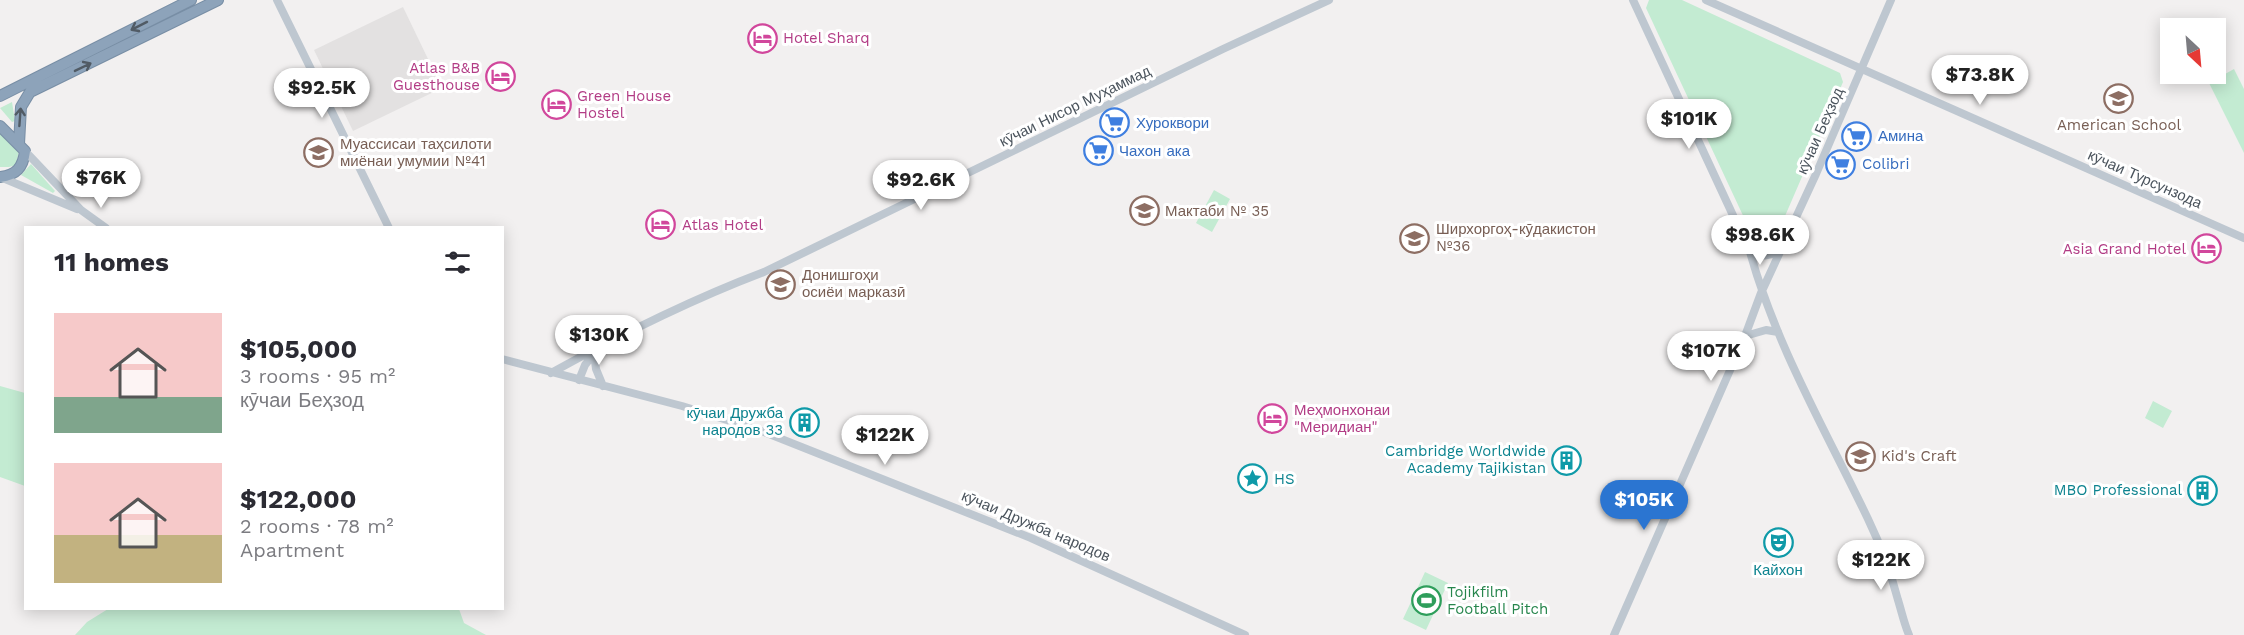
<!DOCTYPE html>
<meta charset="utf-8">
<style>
body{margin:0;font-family:"Work Sans",sans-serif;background:#f7f7f7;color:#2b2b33;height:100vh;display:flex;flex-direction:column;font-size:22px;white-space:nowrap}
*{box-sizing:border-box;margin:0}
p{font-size:20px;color:#7c7c81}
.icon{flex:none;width:33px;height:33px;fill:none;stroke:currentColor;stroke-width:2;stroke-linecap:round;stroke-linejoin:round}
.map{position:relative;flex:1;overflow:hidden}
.drawer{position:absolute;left:24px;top:226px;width:480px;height:384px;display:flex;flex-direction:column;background:#fff;border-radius:0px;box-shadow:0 3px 15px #0003}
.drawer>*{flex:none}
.needle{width:39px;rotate:154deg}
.buttons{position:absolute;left:2160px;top:18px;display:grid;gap:12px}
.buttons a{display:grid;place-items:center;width:66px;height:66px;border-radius:0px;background:#fff;box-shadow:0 3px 15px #0003;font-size:30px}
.price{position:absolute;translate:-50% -51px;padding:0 14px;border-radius:21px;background:#fff;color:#222;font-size:20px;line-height:39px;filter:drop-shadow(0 2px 3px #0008)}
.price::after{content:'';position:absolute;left:50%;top:36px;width:18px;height:14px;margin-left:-9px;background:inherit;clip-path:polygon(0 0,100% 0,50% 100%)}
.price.active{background:#2b75d1;color:#fff}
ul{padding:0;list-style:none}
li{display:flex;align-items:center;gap:18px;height:150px;padding:0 30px}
li span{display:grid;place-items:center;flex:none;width:168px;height:120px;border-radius:0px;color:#555}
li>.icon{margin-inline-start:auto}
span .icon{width:72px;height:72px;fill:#fffc;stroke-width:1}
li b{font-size:26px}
h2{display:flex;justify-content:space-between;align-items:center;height:72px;padding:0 30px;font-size:26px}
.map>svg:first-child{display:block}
.education{fill:#e3e1e1}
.green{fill:#c3ebd2}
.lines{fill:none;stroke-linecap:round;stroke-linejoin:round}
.highway-casing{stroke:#788ea5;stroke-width:12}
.secondary{stroke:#bec7d0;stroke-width:8}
.highway{stroke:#8da3ba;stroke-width:10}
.oneway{stroke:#515b65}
.labels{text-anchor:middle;stroke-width:6;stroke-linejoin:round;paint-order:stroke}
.hotel-label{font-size:15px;fill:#b23c85;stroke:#fff;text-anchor:start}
.street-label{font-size:15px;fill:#4a535c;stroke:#fff}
.shop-label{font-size:15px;fill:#366cbe;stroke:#fff;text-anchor:start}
.education-label{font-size:15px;fill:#785e54;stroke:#fff;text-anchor:start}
.culture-label{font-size:15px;fill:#0d838f;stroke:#fff;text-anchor:end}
.leisure-label{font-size:15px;fill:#27864d;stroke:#fff;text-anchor:start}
</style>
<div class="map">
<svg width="2244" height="635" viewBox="0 0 2244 635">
<rect width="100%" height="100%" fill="#f2f0f0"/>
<path class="education" d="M 403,7 L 442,88 L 353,131 L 314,50 Z"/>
<path class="green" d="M 1649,0 L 1682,0 L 1840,73 L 1843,82 L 1769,253 L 1758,254 L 1754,249 L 1746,222 L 1646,8 Z
M 2234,69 L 2244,89 L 2244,153 L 2209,83 Z
M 12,102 L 15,121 L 12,122 L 0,108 Z
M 0,130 L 19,151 L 16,165 L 9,167 L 0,167 Z
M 31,164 L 55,191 L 53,193 L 21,175 Z
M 1214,190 L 1230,199 L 1212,232 L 1196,223 Z
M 0,386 L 25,393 L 25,486 L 0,477 Z
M 2153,401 L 2172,411 L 2163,428 L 2145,418 Z
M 1889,549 L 1901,551 L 1914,550 L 1899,580 Z
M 1425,572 L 1448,583 L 1426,630 L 1403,619 Z
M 108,609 L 459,609 L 464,623 L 486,635 L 75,635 L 87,622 Z"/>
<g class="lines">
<defs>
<path id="highway" d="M 0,96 L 191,0
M 0,126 L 25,151 C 23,168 16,175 0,177
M 19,144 L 21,107 L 30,92 L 218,0"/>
</defs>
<use href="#highway" class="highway-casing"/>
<path class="secondary" d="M 277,0 L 389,228
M 1633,0 L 1750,252 C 1776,346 1826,431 1868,519 C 1880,544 1891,573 1898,600 C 1902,613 1904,623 1909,635
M 1706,0 L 2244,238
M 25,151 L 81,210 L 106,228
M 0,177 L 77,209
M 1750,252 C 1762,258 1771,256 1782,249
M 1745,336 L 1766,330 L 1778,332
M 594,353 L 596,369 L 603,386
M 502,359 L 682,406 L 759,430 L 1031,538 L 1245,635
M 551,373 C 620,335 690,300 764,272 L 1223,49 L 1329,0
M 579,380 L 585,365 L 596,351
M 1614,635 L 1745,336 L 1761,293 L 1816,174 L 1891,0"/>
<use href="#highway" class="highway"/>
</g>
<defs><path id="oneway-shaft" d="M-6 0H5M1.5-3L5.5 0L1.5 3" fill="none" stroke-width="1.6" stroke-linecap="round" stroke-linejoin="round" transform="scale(1.5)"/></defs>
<g class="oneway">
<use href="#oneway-shaft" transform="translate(139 26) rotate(153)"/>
<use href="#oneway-shaft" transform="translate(83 67) rotate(-26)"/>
<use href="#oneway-shaft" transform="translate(20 117) rotate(-86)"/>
</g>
<defs>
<symbol id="hotel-ring" viewBox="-11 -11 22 22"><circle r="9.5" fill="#fff" stroke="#d1479c" stroke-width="1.5"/><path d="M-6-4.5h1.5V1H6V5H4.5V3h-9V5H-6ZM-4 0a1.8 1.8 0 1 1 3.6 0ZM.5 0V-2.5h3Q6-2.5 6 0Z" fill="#d1479c"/></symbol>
<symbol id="school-ring" viewBox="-11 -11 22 22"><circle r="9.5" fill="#fff" stroke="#8d6e63" stroke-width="1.5"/><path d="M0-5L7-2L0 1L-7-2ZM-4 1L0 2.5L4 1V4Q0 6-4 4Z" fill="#8d6e63"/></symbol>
<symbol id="supermarket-ring" viewBox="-11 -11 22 22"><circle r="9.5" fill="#fff" stroke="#3f7fe0" stroke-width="1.5"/><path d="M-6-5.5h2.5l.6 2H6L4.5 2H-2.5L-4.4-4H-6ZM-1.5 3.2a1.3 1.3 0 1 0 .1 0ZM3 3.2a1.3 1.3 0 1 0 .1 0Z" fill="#3f7fe0"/></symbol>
<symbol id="university-ring" viewBox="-11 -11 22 22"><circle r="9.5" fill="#fff" stroke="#8d6e63" stroke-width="1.5"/><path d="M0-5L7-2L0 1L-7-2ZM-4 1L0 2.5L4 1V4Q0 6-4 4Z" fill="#8d6e63"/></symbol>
<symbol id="building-ring" viewBox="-11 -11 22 22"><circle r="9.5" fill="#fff" stroke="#0f9aa8" stroke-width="1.5"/><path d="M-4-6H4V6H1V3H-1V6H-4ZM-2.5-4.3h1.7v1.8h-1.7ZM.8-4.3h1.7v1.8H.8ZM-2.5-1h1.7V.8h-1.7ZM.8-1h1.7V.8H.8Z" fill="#0f9aa8"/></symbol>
<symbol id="sight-ring" viewBox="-11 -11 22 22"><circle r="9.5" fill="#fff" stroke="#0f9aa8" stroke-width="1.5"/><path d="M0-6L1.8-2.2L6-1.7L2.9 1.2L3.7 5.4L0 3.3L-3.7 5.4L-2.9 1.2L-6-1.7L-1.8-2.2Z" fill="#0f9aa8"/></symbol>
<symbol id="theatre-ring" viewBox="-11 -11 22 22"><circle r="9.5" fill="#fff" stroke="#0f9aa8" stroke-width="1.5"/><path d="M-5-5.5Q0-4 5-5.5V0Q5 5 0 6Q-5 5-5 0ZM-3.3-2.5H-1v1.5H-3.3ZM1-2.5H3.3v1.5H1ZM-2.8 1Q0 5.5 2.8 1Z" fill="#0f9aa8"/></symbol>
<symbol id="stadium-ring" viewBox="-11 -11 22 22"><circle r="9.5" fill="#fff" stroke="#2e9e5b" stroke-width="1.5"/><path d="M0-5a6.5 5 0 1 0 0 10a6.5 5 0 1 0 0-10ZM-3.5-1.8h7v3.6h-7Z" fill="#2e9e5b"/></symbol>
</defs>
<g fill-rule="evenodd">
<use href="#hotel-ring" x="746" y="22" width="33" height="33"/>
<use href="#hotel-ring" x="484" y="60" width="33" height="33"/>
<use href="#school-ring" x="2102" y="82" width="33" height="33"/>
<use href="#hotel-ring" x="540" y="88" width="33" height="33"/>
<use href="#supermarket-ring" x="1098" y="106" width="33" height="33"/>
<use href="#supermarket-ring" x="1840" y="120" width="33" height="33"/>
<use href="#supermarket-ring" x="1082" y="134" width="33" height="33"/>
<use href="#school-ring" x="302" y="136" width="33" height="33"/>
<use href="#supermarket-ring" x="1824" y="148" width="33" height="33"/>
<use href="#school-ring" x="1128" y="194" width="33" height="33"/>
<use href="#hotel-ring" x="644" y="208" width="33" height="33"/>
<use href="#school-ring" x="1398" y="222" width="33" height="33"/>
<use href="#hotel-ring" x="2190" y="232" width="33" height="33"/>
<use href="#university-ring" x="764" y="268" width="33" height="33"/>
<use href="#hotel-ring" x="1256" y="402" width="33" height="33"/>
<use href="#building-ring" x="788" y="406" width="33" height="33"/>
<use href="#school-ring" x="1844" y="440" width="33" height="33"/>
<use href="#building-ring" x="1550" y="444" width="33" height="33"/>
<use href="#sight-ring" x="1236" y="462" width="33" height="33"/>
<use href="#building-ring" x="2186" y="474" width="33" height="33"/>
<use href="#theatre-ring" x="1762" y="526" width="33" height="33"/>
<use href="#stadium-ring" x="1410" y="584" width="33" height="33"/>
</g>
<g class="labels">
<g class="hotel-label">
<text x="783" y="43">Hotel Sharq</text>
<text x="480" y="73" text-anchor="end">Atlas B&amp;B<tspan x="480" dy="17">Guesthouse</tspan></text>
<text x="577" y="101">Green House<tspan x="577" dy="17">Hostel</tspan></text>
<text x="682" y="230">Atlas Hotel</text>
<text x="2186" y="254" text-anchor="end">Asia Grand Hotel</text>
<text x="1294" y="415">Меҳмонхонаи<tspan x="1294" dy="17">"Меридиан"</tspan></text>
</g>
<g class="street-label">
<text transform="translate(1075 106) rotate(-26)" y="5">кӯчаи Нисор Муҳаммад</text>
<text transform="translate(1820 131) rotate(-66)" y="5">кӯчаи Беҳзод</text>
<text transform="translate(2145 179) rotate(24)" y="5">кӯчаи Турсунзода</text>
<text transform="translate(1036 526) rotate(23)" y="5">кӯчаи Дружба народов</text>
</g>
<g class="shop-label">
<text x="1136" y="128">Хуроквори</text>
<text x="1878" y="141">Амина</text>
<text x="1119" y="156">Чахон ака</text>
<text x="1862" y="169">Colibri</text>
</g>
<g class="education-label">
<text x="2119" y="130" text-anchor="middle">American School</text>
<text x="340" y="149">Муассисаи таҳсилоти<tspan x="340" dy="17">миёнаи умумии №41</tspan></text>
<text x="1165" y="216">Мактаби № 35</text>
<text x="1436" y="234">Ширхоргоҳ-кӯдакистон<tspan x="1436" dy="17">№36</tspan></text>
<text x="802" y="280">Донишгоҳи<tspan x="802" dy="17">осиёи марказӣ</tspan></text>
<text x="1881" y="461">Kid's Craft</text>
</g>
<g class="culture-label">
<text x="783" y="418">кӯчаи Дружба<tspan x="783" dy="17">народов 33</tspan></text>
<text x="1546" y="456">Cambridge Worldwide<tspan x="1546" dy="17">Academy Tajikistan</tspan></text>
<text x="1274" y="484" text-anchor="start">HS</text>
<text x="2182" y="495">MBO Professional</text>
<text x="1778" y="575" text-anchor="middle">Кайхон</text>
</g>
<g class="leisure-label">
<text x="1447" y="597">Tojikfilm<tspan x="1447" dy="17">Football Pitch</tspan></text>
</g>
</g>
</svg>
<div class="buttons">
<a><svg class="needle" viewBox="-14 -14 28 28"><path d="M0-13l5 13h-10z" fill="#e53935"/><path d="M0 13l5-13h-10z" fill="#7c7c81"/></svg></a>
</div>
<b class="price" style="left:1980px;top:106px">$73.8K</b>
<b class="price" style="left:322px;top:119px">$92.5K</b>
<b class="price" style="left:1689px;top:150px">$101K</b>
<b class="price" style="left:101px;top:209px">$76K</b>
<b class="price" style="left:921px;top:211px">$92.6K</b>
<b class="price" style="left:1760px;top:266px">$98.6K</b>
<b class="price" style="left:599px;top:366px">$130K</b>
<b class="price" style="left:1711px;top:382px">$107K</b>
<b class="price" style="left:885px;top:466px">$122K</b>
<b class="price active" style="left:1644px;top:531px">$105K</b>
<b class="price" style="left:1881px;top:591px">$122K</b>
<section class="drawer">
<h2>11 homes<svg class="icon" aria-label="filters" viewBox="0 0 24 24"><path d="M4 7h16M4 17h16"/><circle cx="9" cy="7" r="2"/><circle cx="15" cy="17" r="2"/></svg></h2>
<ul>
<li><span style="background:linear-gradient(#f6c9c9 70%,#7fa58c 0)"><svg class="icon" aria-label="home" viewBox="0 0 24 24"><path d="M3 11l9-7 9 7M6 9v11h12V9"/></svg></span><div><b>$105,000</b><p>3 rooms · 95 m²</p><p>кӯчаи Беҳзод</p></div></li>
<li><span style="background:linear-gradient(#f6c9c9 60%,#c2b280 0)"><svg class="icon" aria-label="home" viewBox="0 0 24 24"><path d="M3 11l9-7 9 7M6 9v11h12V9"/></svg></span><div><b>$122,000</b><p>2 rooms · 78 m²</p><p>Apartment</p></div></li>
</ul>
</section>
</div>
